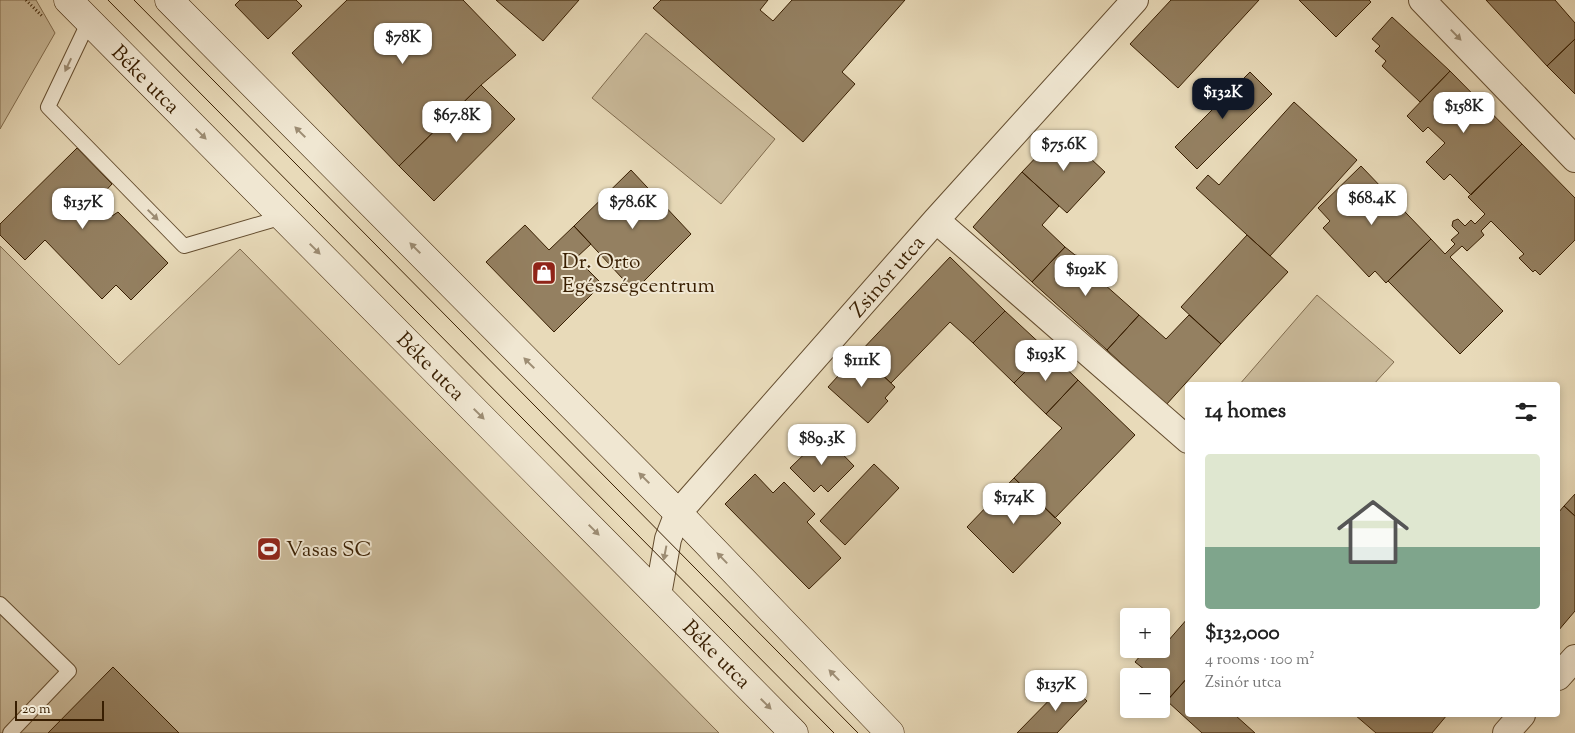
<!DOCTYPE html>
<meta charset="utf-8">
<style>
body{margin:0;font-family:"Sorts Mill Goudy",serif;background:#f2f2f2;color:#222;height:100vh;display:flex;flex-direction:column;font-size:19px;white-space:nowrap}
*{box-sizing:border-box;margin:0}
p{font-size:16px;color:#767676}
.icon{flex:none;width:28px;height:28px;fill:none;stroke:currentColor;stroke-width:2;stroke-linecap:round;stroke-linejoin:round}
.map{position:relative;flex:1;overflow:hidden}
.panel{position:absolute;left:1185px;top:382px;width:375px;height:335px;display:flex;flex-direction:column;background:#fff;border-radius:5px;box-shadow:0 2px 8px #0003}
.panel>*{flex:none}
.tools{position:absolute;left:1120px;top:608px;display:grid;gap:10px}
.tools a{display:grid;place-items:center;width:50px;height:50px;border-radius:5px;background:#fff;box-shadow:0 2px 8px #0003;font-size:25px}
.scale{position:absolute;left:15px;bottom:12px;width:89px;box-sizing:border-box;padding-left:5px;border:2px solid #381e01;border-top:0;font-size:14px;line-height:18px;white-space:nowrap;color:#381e01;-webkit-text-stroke:4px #f0e7d2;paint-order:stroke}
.price{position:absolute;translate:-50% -42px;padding:0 11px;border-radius:10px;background:#fff;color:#222;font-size:16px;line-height:32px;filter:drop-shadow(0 1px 2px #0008)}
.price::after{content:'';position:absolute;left:50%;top:30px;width:15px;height:11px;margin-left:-8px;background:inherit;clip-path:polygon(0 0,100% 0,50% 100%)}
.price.active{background:#111827;color:#fff}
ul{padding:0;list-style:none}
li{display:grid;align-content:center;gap:10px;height:265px;padding:0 20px}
li span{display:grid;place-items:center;height:155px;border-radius:5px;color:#555}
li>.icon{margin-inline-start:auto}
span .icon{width:90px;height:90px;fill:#fffc;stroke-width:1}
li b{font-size:21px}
h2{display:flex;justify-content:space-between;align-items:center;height:60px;padding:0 20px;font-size:21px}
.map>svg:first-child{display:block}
.green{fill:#caba9a;stroke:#816c4e}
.building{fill:#948061;stroke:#381e01}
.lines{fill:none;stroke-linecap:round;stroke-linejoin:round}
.lane-casing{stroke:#644d2f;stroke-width:16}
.street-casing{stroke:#644d2f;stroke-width:28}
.secondary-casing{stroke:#381e01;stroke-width:29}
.path{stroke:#381e01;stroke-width:3;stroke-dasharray:1 2.5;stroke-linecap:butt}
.lane{stroke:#f0e7d2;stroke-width:14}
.street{stroke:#f0e7d2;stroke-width:26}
.secondary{stroke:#f0e7d2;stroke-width:28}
.tram{stroke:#381e01;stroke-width:1}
.oneway{fill:#9d8d74}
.labels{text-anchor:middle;stroke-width:4;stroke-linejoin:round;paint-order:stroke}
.street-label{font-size:21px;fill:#381e01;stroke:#f0e7d2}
.poi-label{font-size:21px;fill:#381e01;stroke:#f0e7d2;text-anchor:start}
</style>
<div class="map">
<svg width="1575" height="733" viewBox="0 0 1575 733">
<rect width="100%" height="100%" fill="#e8dab9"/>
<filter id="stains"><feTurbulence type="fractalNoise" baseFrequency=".004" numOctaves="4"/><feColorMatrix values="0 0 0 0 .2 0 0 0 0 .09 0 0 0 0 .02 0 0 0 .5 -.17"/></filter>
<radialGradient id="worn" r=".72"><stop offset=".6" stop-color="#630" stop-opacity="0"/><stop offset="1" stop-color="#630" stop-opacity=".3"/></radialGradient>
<path class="green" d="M 0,0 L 36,0 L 55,33 L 0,129 Z
M 646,33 L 775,139 L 721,204 L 592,98 Z
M 0,246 L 119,365 L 240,249 L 719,733 L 0,733 Z
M 1317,295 L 1394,362 L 1373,385 L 1239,385 Z"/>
<path class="building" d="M 240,0 L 296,0 L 302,6 L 268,39 L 235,5 Z
M 347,0 L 463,0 L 516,55 L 481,85 L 399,166 L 292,53 Z
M 496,0 L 579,0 L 543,41 Z
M 661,0 L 768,0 L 760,10 L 773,21 L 792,0 L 905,0 L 842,72 L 855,84 L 803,142 L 653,8 Z
M 1171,0 L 1259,0 L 1178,88 L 1130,44 Z
M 1299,0 L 1369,0 L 1371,2 L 1336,37 Z
M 1486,0 L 1555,0 L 1575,23 L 1575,39 L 1547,66 Z
M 1392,17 L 1450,71 L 1420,102 L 1382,66 L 1386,61 L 1375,51 L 1380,46 L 1372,39 Z
M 1575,39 L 1575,94 L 1547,66 Z
M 1450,71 L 1522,144 L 1471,195 L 1450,174 L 1444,180 L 1426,162 L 1445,143 L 1428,127 L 1423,132 L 1407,116 Z
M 1250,72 L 1272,94 L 1197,169 L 1175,147 Z
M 481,85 L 515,119 L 434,201 L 399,166 Z
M 1294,102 L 1357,160 L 1270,256 L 1196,188 L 1208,175 L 1219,185 Z
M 1061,131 L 1105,172 L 1067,213 L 1022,172 Z
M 1522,144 L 1575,198 L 1575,240 L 1540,275 L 1535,270 L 1533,272 L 1519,258 L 1524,254 L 1491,221 L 1481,231 L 1484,235 L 1467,251 L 1462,246 L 1450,257 L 1503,311 L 1460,354 L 1388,281 L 1431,239 L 1445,254 L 1455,244 L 1451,240 L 1459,233 L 1452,226 L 1453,221 L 1458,219 L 1465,226 L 1471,220 L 1475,224 L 1485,214 L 1468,197 Z
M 77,148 L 112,184 L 97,200 L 112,216 L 118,212 L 168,263 L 131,300 L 116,285 L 102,299 L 45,240 L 25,260 L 0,235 L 0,224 Z
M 1361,166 L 1431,239 L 1386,283 L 1375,271 L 1369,277 L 1323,228 L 1330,221 L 1318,208 Z
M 631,170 L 691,234 L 634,291 L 574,226 Z
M 1022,172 L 1059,206 L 1042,225 L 1065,247 L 1032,282 L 973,227 Z
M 525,225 L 549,250 L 574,226 L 591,244 L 576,258 L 602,284 L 554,332 L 486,262 Z
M 1247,235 L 1288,272 L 1221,344 L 1181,307 Z
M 1065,247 L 1075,255 L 1084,257 L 1094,264 L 1104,284 L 1139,315 L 1107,350 L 1032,282 Z
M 950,257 L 1005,311 L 973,343 L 950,322 L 891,383 L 859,353 Z
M 1005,311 L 1047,350 L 1014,383 L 973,343 Z
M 1139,315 L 1166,339 L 1189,315 L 1221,344 L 1166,405 L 1107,350 Z
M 1047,350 L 1078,380 L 1046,414 L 1014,383 Z
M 859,353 L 895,387 L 885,398 L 888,401 L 868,423 L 828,387 Z
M 1078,380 L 1135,435 L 1055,518 L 1014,478 L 1062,428 L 1046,414 Z
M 824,435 L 854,466 L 828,492 L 821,485 L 814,492 L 790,468 Z
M 874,464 L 899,488 L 845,545 L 820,521 Z
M 755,474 L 773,493 L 784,482 L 815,514 L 807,522 L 841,558 L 809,589 L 725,504 Z
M 1014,478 L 1061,523 L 1013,573 L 967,527 Z
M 1575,494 L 1575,516 L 1564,506 Z
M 1564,506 L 1575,516 L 1575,611 L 1558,631 L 1558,513 Z
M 1188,618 L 1188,677 L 1161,707 L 1161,676 L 1140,676 L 1145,670 L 1135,662 L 1146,649 L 1161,649 Z
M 113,667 L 179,733 L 48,733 Z
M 1188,677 L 1188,715 L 1235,715 L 1255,733 L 1202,733 L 1167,701 Z
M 1067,682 L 1087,701 L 1057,733 L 1017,733 Z
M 1355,715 L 1447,715 L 1432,733 L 1376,733 Z"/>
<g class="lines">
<defs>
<path id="lane" d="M 89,21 L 48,107 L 184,246 L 283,217
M 0,604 L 69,671 L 10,733"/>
<path id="street" d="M 1422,0 L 1575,159
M 936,220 L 1188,440
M 658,595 L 668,539 L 678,513 L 936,220 L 1135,0
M 1558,677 L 1575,658
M 1506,733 L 1522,715"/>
<path id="secondary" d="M 68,0 L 794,733
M 169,0 L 678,513 L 890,733"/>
</defs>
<use href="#lane" class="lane-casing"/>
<use href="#street" class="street-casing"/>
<use href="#secondary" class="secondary-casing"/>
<path class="path" d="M 26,0 L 43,17"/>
<use href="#lane" class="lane"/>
<use href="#street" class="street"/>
<use href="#secondary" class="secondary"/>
<path class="tram" d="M 108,0 L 834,733
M 134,0 L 858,733"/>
</g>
<defs><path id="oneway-solid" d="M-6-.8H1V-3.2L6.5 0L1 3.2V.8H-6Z" transform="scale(1.25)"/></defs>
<g class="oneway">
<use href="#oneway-solid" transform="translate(1456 35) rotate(46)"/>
<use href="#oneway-solid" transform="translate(68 65) rotate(115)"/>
<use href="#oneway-solid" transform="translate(300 132) rotate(-135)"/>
<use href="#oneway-solid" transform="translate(201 134) rotate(45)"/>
<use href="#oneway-solid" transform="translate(153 215) rotate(45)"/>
<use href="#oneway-solid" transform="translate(415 248) rotate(-135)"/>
<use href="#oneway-solid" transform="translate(315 249) rotate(45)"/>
<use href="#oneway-solid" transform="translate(529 363) rotate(-135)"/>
<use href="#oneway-solid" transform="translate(479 414) rotate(45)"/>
<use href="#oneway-solid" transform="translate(644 478) rotate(-135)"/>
<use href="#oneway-solid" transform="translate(594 530) rotate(45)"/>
<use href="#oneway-solid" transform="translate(665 553) rotate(101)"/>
<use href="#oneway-solid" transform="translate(722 558) rotate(-134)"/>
<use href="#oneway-solid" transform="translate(834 675) rotate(-134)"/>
<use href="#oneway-solid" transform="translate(766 704) rotate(45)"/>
</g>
<defs>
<symbol id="shop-square" viewBox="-11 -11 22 22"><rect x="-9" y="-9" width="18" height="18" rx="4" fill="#8f2418" stroke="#f0e7d2"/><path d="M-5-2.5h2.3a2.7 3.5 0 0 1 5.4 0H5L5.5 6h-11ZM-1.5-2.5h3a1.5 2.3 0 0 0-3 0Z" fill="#fff"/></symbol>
<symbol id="stadium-square" viewBox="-11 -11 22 22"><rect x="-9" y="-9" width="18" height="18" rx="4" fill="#8f2418" stroke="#f0e7d2"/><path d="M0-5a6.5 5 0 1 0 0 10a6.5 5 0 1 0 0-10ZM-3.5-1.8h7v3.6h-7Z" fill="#fff"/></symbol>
</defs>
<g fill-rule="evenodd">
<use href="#shop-square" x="530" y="259" width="28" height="28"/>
<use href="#stadium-square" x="255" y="535" width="28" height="28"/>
</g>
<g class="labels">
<g class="street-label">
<text transform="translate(146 79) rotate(45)" y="7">Béke utca</text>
<text transform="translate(887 276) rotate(-49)" y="7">Zsinór utca</text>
<text transform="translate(431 366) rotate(45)" y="7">Béke utca</text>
<text transform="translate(717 654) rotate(45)" y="7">Béke utca</text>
</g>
<g class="poi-label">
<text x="562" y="268">Dr. Orto<tspan x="562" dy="24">Egészségcentrum</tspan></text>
<text x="286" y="556">Vasas SC</text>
</g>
</g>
<rect width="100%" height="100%" filter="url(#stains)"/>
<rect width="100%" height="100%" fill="url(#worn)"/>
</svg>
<div class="tools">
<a>+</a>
<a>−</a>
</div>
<div class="scale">20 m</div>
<b class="price" style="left:403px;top:65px">$78K</b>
<b class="price active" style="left:1223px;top:120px">$132K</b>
<b class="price" style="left:1464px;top:134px">$158K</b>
<b class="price" style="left:457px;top:143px">$67.8K</b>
<b class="price" style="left:1064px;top:172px">$75.6K</b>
<b class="price" style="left:1372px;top:226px">$68.4K</b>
<b class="price" style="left:83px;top:230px">$137K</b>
<b class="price" style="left:633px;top:230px">$78.6K</b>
<b class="price" style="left:1086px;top:297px">$192K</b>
<b class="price" style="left:1046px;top:382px">$193K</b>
<b class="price" style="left:862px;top:388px">$111K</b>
<b class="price" style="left:822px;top:466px">$89.3K</b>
<b class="price" style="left:1014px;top:525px">$174K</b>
<b class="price" style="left:1056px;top:712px">$137K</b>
<section class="panel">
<h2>14 homes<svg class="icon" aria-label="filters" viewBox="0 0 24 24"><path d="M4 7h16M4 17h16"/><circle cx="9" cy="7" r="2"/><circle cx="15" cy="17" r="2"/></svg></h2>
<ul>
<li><span style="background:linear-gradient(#dfe7d0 60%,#7fa58c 0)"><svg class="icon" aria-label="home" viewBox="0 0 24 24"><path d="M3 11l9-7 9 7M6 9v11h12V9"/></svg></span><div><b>$132,000</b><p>4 rooms · 100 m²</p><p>Zsinór utca</p></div></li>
</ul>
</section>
</div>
